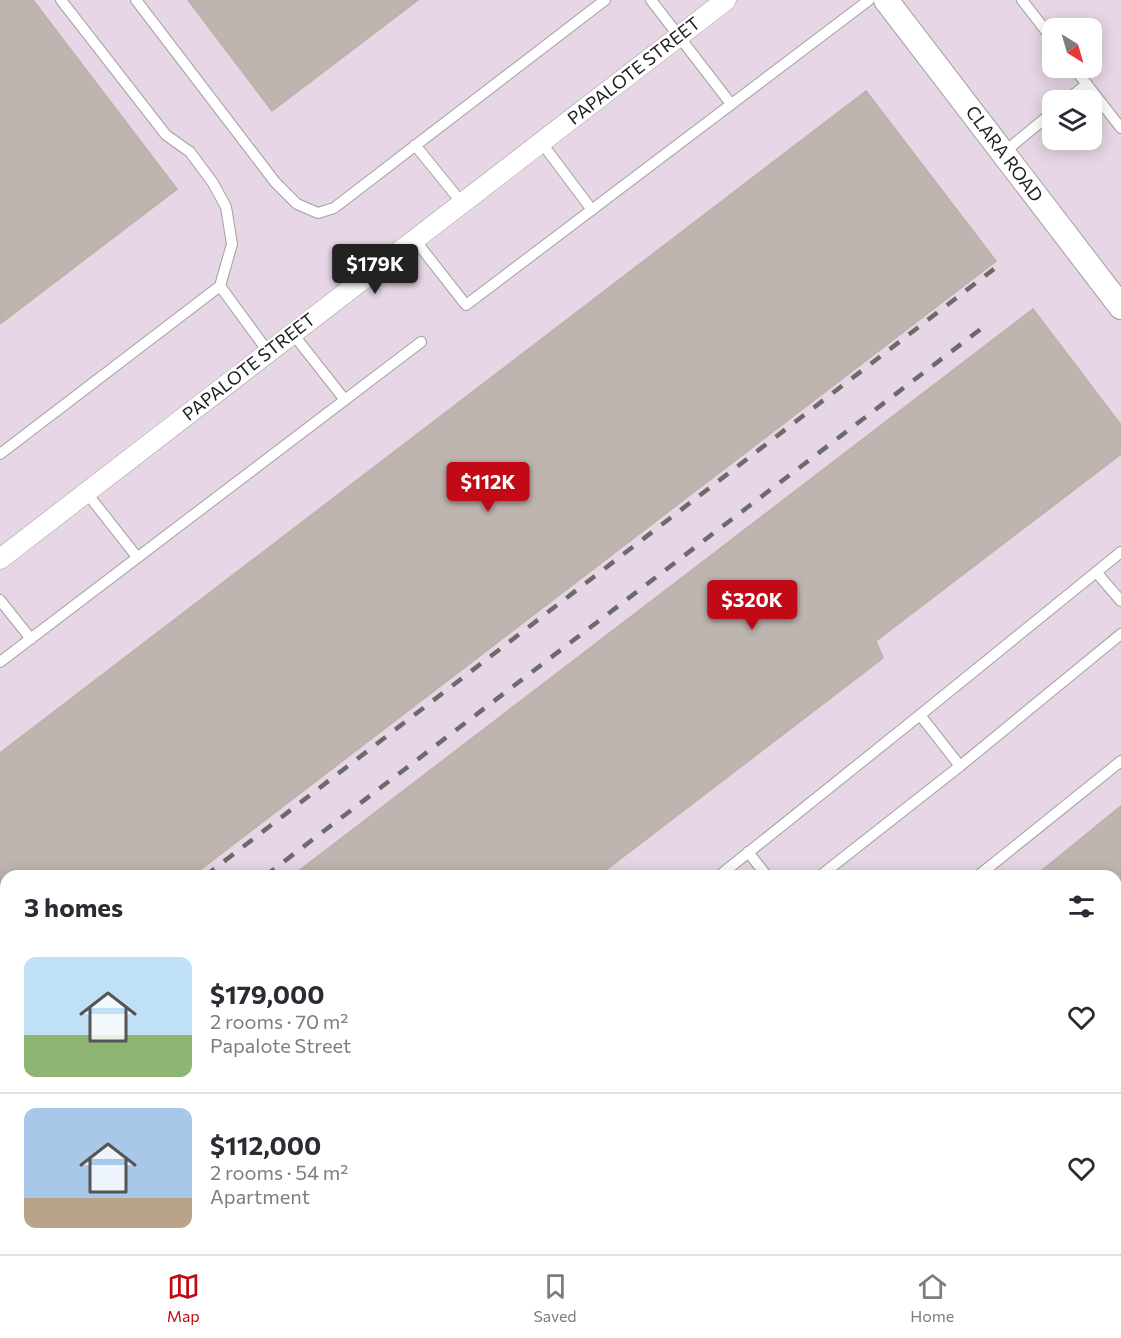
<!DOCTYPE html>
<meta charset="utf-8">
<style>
body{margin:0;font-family:Commissioner,sans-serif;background:#f7f7f7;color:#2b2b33;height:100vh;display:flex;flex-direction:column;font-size:22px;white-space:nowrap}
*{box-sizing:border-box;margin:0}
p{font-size:20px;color:#7c7c81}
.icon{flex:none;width:33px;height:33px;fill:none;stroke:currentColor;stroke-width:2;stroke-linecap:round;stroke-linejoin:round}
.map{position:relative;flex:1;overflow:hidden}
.drawer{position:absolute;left:0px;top:870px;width:1122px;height:384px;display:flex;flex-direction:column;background:#fff;border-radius:18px 18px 0 0;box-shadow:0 3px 15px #0003}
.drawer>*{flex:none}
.needle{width:39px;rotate:143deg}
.buttons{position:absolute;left:1042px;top:18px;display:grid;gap:12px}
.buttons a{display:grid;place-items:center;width:60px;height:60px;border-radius:12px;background:#fff;box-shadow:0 3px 15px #0003;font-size:30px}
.price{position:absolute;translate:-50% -51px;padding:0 14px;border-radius:6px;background:#c10a15;color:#fff;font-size:20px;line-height:39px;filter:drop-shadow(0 2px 3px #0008)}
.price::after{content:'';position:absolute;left:50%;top:36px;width:18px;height:14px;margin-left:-9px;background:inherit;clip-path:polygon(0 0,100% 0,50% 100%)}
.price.active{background:#222;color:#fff}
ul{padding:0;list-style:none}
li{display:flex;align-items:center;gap:18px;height:150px;padding:0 24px}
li+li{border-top:2px solid #e1e1e2}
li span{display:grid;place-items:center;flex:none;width:168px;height:120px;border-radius:12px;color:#555}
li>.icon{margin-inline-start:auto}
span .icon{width:72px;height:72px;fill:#fffc;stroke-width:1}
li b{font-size:26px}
h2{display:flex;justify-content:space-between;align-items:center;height:72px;padding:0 24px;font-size:26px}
.tab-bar{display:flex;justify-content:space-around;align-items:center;height:84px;border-top:2px solid #e1e1e2;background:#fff;font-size:16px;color:#7c7c81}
.tab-bar a{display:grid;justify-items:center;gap:3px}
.tab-bar .active{color:#c10a15}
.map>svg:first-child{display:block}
.industrial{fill:#e7d6e5;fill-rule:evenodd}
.building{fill:#beb5b0;stroke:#bfb0a7;stroke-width:1.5}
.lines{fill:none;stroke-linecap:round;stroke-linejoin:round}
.service-casing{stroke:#a1a1a1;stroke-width:12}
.minor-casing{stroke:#a1a1a1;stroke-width:21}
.tertiary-casing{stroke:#a1a1a1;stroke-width:26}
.service{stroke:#fff;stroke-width:10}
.minor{stroke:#fff;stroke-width:20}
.tertiary{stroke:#fff;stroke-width:24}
.rail{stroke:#6b6b6b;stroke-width:4.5;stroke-dasharray:12 12;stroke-linecap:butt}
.labels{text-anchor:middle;stroke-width:5;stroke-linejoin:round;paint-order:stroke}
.street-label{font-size:18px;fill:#1d1d1d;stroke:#fff}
</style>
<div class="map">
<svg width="1121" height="1254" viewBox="0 0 1121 1254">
<rect width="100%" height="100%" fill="#eeeae4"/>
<path class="industrial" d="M 0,0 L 1121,0 L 1121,1254 L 0,1254 ZM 1053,28 L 1092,28 L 1092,68 L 1053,68 ZM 1053,100 L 1092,100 L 1092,140 L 1053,140 ZM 6,876 L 1116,876 L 1116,1248 L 6,1248 Z"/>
<path class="building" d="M 0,0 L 33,0 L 177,189 L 0,324 Z
M 188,0 L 418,0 L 272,111 Z
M 866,91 L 996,261 L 192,876 L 6,876 L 6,1018 L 0,1023 L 0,753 Z
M 1033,309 L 1121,425 L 1121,454 L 876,641 L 883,658 L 598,876 L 292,876 Z
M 1121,806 L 1121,1126 L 1116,1129 L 1116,876 L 1035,876 Z
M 6,1094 L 6,1248 L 144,1248 L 136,1254 L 0,1254 L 0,1099 Z
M 573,1248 L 959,1248 L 951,1254 L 566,1254 Z"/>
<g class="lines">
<defs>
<path id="service" d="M 136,0 L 275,182 L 297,204 L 318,213 L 334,208 L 605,0
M 651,0 L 731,104
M 1022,0 L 1053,40
M 1074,68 L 1121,128
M 1067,100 L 1087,84
M 541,142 L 592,210
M 415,145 L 462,203
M 1003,153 L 1053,112
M 415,240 L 466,305 L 869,0
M 220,286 L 269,353
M 293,334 L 345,400
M 0,454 L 220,286 L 232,244 L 226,207 L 213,183 L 190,152 L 166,135 L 61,0
M 86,492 L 137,557
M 1096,572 L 1121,601
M 0,600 L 31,639
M 0,662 L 421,342
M 960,766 L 1121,634
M 748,852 L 767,876
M 719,876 L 920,715
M 820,876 L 960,766 L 920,715 L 1121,552
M 978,876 L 1121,761
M 1116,1242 L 1121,1238
M 287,1254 L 295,1248
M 507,1254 L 515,1248
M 1100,1254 L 1108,1248"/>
<path id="minor" d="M 0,559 L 726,0"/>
<path id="tertiary" d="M 886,0 L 1121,307"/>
</defs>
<use href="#service" class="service-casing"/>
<use href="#minor" class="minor-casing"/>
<use href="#tertiary" class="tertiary-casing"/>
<use href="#service" class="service"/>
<use href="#minor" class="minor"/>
<use href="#tertiary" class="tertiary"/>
<path class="rail" d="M 205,876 L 994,269
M 265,876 L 986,325
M 0,1034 L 6,1029
M 0,1078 L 6,1074"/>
</g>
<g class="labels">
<g class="street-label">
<text transform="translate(634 71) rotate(-38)" y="6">PAPALOTE STREET</text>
<text transform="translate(1004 154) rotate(53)" y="6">CLARA ROAD</text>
<text transform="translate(249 367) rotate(-38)" y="6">PAPALOTE STREET</text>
</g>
</g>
</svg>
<div class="buttons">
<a><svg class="needle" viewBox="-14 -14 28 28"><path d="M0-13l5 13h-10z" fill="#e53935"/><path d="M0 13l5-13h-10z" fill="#7c7c81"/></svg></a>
<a><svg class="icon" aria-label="layers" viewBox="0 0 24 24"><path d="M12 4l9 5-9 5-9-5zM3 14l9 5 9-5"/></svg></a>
</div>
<b class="price active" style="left:375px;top:295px">$179K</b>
<b class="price" style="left:488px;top:513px">$112K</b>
<b class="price" style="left:752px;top:631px">$320K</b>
<section class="drawer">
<h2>3 homes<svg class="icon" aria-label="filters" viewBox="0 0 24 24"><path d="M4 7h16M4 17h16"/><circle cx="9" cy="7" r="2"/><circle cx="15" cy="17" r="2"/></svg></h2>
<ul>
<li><span style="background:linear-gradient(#bfe0f5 65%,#8fb573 0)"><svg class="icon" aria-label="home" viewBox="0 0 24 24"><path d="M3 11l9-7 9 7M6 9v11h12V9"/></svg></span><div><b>$179,000</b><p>2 rooms · 70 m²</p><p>Papalote Street</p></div><svg class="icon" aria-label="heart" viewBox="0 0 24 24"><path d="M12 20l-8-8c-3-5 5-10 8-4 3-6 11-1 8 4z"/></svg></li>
<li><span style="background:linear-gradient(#a9c7e8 75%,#b9a48a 0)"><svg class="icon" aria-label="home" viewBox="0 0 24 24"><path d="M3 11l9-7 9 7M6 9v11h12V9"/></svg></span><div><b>$112,000</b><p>2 rooms · 54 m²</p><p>Apartment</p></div><svg class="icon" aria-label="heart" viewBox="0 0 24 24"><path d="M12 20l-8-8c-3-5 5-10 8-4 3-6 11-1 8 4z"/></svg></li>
</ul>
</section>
</div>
<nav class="tab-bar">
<a class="active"><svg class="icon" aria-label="map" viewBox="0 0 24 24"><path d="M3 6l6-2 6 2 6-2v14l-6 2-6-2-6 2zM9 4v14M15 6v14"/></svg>Map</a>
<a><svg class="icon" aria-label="saved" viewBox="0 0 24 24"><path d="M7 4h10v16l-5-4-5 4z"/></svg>Saved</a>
<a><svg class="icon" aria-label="home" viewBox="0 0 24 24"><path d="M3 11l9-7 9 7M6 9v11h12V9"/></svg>Home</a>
</nav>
